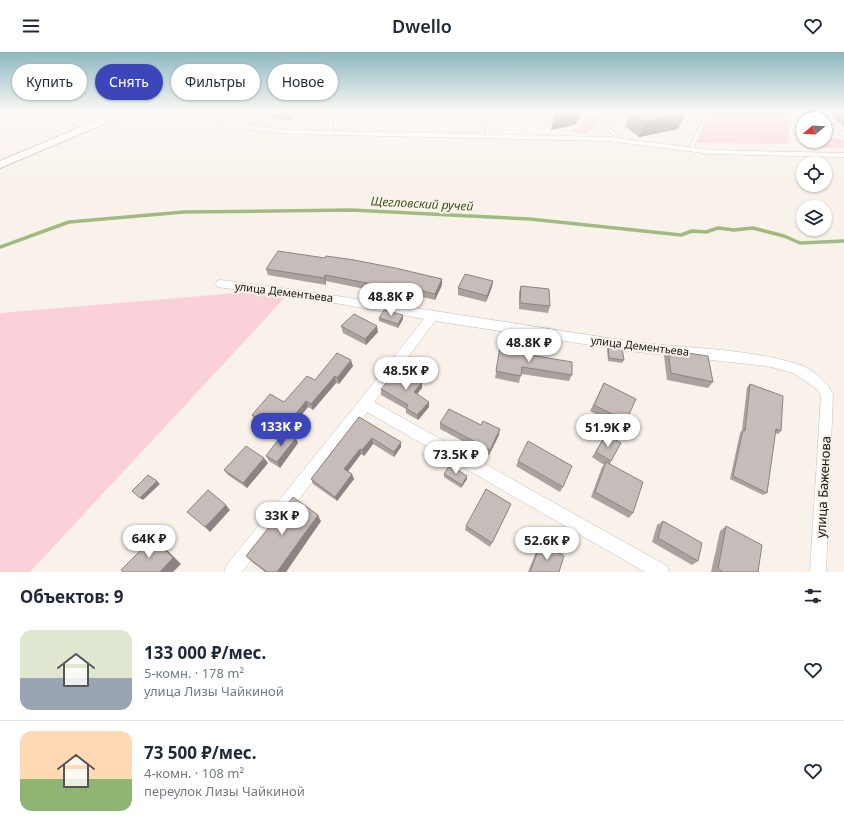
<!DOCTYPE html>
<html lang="ru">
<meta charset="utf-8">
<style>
body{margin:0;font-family:"Noto Sans",sans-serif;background:#f6f6f7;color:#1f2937;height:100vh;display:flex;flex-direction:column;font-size:15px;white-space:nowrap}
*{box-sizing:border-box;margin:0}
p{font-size:13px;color:#747a83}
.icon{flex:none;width:22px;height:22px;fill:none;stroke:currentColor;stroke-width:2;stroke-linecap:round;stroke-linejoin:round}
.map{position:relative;height:520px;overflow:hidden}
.side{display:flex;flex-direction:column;background:#fff;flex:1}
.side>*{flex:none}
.banner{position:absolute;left:12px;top:12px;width:400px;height:36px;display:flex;gap:8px}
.needle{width:26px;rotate:252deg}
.fabs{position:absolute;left:796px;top:60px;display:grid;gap:8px}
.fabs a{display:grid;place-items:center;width:36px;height:36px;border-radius:50%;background:#fff;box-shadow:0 1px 3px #0004;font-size:20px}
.price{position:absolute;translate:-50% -34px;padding:0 9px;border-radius:14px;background:#fff;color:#222;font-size:13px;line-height:26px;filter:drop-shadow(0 1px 2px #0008)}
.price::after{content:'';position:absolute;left:50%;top:24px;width:12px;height:9px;margin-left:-6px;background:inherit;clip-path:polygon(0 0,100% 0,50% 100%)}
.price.selected{background:#3c45b9;color:#fff}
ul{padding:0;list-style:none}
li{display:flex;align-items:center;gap:12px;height:100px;padding:0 20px}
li+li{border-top:1px solid #e0e1e3}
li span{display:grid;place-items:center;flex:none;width:112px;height:80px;border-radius:12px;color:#555}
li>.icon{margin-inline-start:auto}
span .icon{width:48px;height:48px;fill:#fffc;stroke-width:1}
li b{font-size:17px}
h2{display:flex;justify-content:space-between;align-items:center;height:48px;padding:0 20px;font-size:17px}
.chip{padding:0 14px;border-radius:18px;background:#fff;box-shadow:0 1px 3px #0004;font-size:14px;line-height:36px}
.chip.selected{background:#3c45b9;color:#fff}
header{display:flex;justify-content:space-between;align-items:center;height:52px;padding:0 20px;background:#fff;font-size:18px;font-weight:600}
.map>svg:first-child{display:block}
.green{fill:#fbd1d9}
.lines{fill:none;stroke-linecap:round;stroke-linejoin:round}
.stream{stroke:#a0bb82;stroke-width:3.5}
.lane-casing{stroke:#c6c0b9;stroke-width:1.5}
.street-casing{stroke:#c6c0b9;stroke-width:1}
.secondary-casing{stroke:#c6c0b9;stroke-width:2}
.lane{fill:#fff;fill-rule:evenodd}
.street{fill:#fff;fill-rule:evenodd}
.secondary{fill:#fff;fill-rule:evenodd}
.wall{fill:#aaa29f}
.shaded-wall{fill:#8b8482}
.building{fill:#c6bcb9;stroke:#8b8482}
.labels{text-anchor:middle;stroke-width:4;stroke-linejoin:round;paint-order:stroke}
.street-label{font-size:11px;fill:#171512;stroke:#f9f2eb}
.water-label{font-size:12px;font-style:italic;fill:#395215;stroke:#f9f2eb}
.near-street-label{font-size:13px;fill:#171512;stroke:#f9f2eb}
</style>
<header><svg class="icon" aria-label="menu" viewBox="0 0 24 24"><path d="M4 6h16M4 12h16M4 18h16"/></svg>Dwello<svg class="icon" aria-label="heart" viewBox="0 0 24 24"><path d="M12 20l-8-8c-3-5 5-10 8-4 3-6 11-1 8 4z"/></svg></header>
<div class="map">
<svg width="844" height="520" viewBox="0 0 844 520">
<rect width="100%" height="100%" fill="#f9f2eb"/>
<path class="green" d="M 712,60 L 791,60 L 788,92 L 697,91 Z
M 589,62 L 600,65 L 588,82 L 574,81 L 573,77 L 578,76 Z
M 825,86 L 840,86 L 844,89 L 844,96 L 817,96 L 809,89 L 825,89 Z
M 294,236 L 30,520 L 0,520 L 0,261 Z"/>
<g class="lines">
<path class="stream" d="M 0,195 L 69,170 L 184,160 L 351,158 L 530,167 L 681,183 L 692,179 L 706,180 L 718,176 L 734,178 L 753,176 L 784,184 L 800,191 L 844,189"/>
<defs>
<path id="lane" d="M 253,60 L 257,60 L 245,76 L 243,76 L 242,75 Z
M 334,60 L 338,60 L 335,65 L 334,65 L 332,64 Z
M 353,60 L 550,60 L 548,61 L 537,62 L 355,61 Z
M 695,60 L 701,60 L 709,62 L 694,94 L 696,98 L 694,99 L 693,99 L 690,94 L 705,63 Z
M 814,60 L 818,60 L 844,82 L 844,85 L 825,70 L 825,67 L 822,67 Z
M 331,68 L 334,69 L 331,80 L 329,81 L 327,80 Z
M 603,73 L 605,73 L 620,84 L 609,88 L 607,88 L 607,86 L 615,84 L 603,75 Z
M 486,74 L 489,75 L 489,85 L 486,84 Z"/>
<path id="street" d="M 42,60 L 51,60 L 93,75 L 91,76 L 87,76 L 43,61 Z
M 194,60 L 204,60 L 252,74 L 288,78 L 608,85 L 711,98 L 844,101 L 844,105 L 711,102 L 608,89 L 288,82 L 251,78 L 195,61 Z
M 221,228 C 355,245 488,268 622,288 C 680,297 741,295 798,312 C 812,317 827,329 833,342 L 826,520 L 810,520 L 821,343 L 817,337 L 793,321 L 767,314 L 629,299 L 435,269 L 374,350 L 667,514 L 669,520 L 645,520 L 367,360 L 242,520 L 224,520 L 226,514 L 360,348 L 424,267 L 324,249 L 217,235 L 216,232 L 217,229 Z"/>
<path id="secondary" d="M 116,60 L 129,60 L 127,62 L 0,116 L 0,109 Z"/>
</defs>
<use href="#lane" class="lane-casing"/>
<use href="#street" class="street-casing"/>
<use href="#secondary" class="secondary-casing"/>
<use href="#lane" class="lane"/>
<use href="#street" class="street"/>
<use href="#secondary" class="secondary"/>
</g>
<path class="wall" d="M 272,60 L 295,60 L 291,68 L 273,67 Z
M 630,60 L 682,60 L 685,62 L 678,77 L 639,85 L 625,74 Z
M 834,60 L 844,60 L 844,75 L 831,64 Z
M 266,217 L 442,227 L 442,233 L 435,248 L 391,237 L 389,242 L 326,229 L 326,233 L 268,223 Z
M 493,229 L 492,235 L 486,250 L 458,243 L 458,236 Z
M 521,234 L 550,254 L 548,261 L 519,257 L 519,240 Z
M 379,266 L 403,267 L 398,276 L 379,269 Z
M 341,274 L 378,280 L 366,293 L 343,281 Z
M 608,294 L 624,308 L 622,311 L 608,309 L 607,298 Z
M 500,295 L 524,302 L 572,323 L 569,329 L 521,322 L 519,331 L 495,326 Z
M 668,298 L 713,330 L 708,336 L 667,328 L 664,304 Z
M 353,314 L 339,332 L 336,331 L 313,358 L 308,355 L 287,381 L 298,391 L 280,416 L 269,409 L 266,404 L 281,384 L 255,369 L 252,363 L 284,350 L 315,328 Z
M 604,331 L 626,369 L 623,375 L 590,359 Z
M 750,332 L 781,379 L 778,382 L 775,381 L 767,441 L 763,443 L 730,427 L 740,381 L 742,378 L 747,335 Z
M 422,336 L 417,341 L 429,355 L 418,368 L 406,361 L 406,357 L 381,343 L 381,337 Z
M 359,365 L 401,390 L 401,395 L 394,405 L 373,392 L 364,404 L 361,402 L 348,419 L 354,427 L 337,449 L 313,432 L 311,427 Z
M 440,371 L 481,373 L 499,383 L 489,403 L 440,377 Z
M 606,382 L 611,409 L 610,412 L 633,461 L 629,466 L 591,445 L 602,415 L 604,413 L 592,405 Z
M 518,409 L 563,435 L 560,440 L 516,414 Z
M 268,411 L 247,436 L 228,423 L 224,418 Z
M 444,422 L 467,424 L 467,427 L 461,436 L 444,425 Z
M 509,457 L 490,495 L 465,478 L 466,474 Z
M 321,469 L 286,520 L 265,520 L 252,510 L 246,504 Z
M 663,469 L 698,509 L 692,513 L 652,490 L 657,473 Z
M 726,474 L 758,520 L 711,520 L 720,479 Z
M 541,491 L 559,520 L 528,520 L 538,495 Z"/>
<path class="shaded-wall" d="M 289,60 L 295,60 L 291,68 Z
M 555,60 L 584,60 L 575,73 L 551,78 Z
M 685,62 L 678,77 L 639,85 L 645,70 Z
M 325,223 L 326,229 L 326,233 L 324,226 Z
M 442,227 L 442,233 L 435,248 L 435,242 Z
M 493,229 L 492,235 L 486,250 L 487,244 Z
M 390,231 L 391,237 L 389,242 L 388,235 Z
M 403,263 L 403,267 L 398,276 L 398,272 Z
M 377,274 L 378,280 L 366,293 L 365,287 Z
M 351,308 L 353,314 L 339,332 L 337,326 Z
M 335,324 L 336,331 L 313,358 L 311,352 Z
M 422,330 L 422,336 L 415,345 L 414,340 Z
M 306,349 L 308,355 L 283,386 L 281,380 Z
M 429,350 L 429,355 L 418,368 L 417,363 Z
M 500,377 L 499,383 L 489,403 L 490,398 Z
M 296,386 L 298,391 L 280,416 L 277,410 Z
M 372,386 L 373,392 L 364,404 L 362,398 Z
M 401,390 L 401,395 L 394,405 L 394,400 Z
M 360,397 L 361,402 L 346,422 L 344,417 Z
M 264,406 L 268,411 L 247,436 L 243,431 Z
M 352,422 L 354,427 L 337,449 L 335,445 Z
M 467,424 L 467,427 L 461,436 L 462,433 Z
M 157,429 L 160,432 L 143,448 L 140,446 Z
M 226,453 L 230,458 L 210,480 L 205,475 Z
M 318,463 L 321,469 L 286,520 L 277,520 Z
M 153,486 L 161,492 L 181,512 L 173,520 L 160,520 Z"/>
<path class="building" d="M 631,60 L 682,60 L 685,62 L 645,70 Z
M 278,199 L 325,206 L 326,204 L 354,208 L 395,216 L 442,227 L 435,242 L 390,231 L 388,235 L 325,223 L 324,226 L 266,217 Z
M 465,222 L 493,229 L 487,244 L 458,236 Z
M 521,234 L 549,237 L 550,254 L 520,251 Z
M 384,258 L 403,263 L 398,272 L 379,266 Z
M 354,262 L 377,274 L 365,287 L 341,274 Z
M 608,294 L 622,296 L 624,308 L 609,306 Z
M 500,295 L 524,300 L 524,302 L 572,310 L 572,323 L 522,315 L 521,324 L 496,319 Z
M 668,298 L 708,304 L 713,330 L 671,321 Z
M 337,301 L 351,308 L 337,326 L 335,324 L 311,352 L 306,349 L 281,380 L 252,363 L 270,342 L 284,350 L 307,324 L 315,328 Z
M 398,317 L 422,330 L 414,340 L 429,350 L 417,363 L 406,356 L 408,353 L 381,337 Z
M 604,331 L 636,347 L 626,369 L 594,353 Z
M 750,332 L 783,344 L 781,379 L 776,377 L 767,441 L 733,424 L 743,378 L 745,379 Z
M 449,357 L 481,373 L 483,369 L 500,377 L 490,398 L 440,371 Z
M 359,365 L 401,390 L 394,400 L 372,386 L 362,398 L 360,397 L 344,417 L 352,422 L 335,445 L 311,427 Z
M 284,380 L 296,386 L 277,410 L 266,404 Z
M 606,382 L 621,391 L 611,409 L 596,400 Z
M 528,389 L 572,414 L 563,435 L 518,409 Z
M 246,394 L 264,406 L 243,431 L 224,418 Z
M 606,410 L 643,430 L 633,461 L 595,440 Z
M 450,413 L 467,424 L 462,433 L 444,422 Z
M 148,423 L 157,429 L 140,446 L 132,439 Z
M 486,437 L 511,452 L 492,491 L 466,474 Z
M 208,438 L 226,453 L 205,475 L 187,460 Z
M 293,445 L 318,463 L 277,520 L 267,520 L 246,504 Z
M 663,469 L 702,491 L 698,509 L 658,486 Z
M 726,474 L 762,493 L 758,520 L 723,520 L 718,517 Z
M 153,486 L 173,506 L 160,520 L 123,520 L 121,518 Z
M 541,491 L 564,504 L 559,520 L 530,520 Z"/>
<linearGradient id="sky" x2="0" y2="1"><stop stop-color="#8bb7bf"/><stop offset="0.45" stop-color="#fcf9f6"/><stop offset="1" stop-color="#fcf9f6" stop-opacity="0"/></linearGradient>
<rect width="844" height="133" fill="url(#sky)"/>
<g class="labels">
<g class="street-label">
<text transform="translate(284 240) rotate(7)" y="4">улица Дементьева</text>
<text transform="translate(640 294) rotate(7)" y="4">улица Дементьева</text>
</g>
<g class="water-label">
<text transform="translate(422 152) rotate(3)" y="4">Щегловский ручей</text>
</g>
<g class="near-street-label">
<text transform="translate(823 435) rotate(-87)" y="5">улица Баженова</text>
</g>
</g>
</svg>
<div class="fabs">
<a><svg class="needle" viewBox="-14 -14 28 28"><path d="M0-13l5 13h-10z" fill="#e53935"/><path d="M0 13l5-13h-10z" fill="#747a83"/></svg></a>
<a><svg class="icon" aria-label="locate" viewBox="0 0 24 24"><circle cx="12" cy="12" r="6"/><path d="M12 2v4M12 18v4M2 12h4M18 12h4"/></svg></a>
<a><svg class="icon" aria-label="layers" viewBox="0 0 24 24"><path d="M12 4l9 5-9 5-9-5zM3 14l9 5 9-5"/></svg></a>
</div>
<b class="price" style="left:391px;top:265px">48.8K ₽</b>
<b class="price" style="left:529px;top:311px">48.8K ₽</b>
<b class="price" style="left:406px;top:339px">48.5K ₽</b>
<b class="price selected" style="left:281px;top:395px">133K ₽</b>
<b class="price" style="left:608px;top:396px">51.9K ₽</b>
<b class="price" style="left:456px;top:423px">73.5K ₽</b>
<b class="price" style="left:282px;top:484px">33K ₽</b>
<b class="price" style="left:149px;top:507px">64K ₽</b>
<b class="price" style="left:547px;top:509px">52.6K ₽</b>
<div class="banner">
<a class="chip">Купить</a>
<a class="chip selected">Снять</a>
<a class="chip">Фильтры</a>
<a class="chip">Новое</a>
</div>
</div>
<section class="side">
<h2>Объектов: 9<svg class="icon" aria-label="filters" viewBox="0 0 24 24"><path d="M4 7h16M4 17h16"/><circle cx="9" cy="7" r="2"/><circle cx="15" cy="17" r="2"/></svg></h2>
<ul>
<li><span style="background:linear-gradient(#dfe7d0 60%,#9aa5b1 0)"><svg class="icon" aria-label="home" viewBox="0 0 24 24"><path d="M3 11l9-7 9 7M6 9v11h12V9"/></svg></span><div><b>133 000 ₽/мес.</b><p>5-комн. · 178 m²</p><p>улица Лизы Чайкиной</p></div><svg class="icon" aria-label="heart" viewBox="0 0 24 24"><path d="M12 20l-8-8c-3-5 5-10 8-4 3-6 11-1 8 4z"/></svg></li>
<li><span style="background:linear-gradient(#ffd9b3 60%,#8fb573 0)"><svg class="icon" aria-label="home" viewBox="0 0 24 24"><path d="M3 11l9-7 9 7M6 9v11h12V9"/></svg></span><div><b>73 500 ₽/мес.</b><p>4-комн. · 108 m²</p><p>переулок Лизы Чайкиной</p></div><svg class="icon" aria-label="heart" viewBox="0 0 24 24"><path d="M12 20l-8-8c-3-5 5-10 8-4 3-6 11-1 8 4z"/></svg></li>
</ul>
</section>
